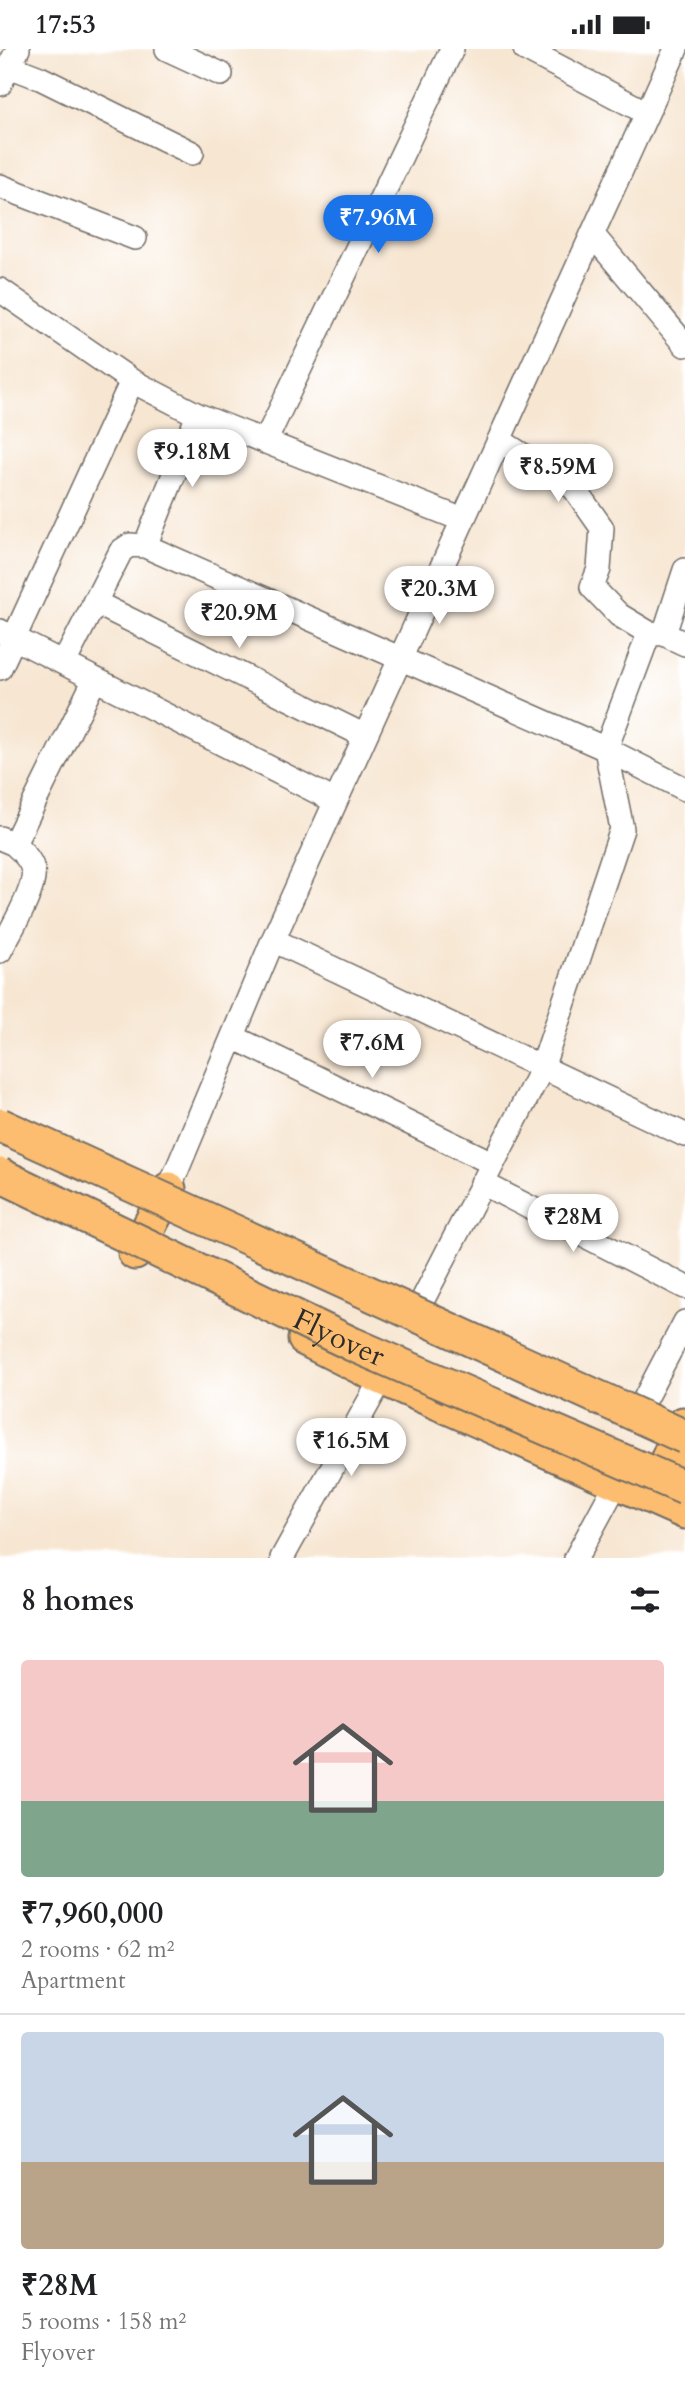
<!DOCTYPE html>
<meta charset="utf-8">
<style>
body{margin:0;font-family:Cardo,serif;background:#f6f6f6;color:#202124;height:100vh;display:flex;flex-direction:column;font-size:26px;white-space:nowrap}
*{box-sizing:border-box;margin:0}
p{font-size:23px;color:#757577}
.icon{flex:none;width:38px;height:38px;fill:none;stroke:currentColor;stroke-width:2;stroke-linecap:round;stroke-linejoin:round}
.map{position:relative;height:1509px;overflow:hidden}
.drawer{display:flex;flex-direction:column;background:#fff;flex:1}
.drawer>*{flex:none}
.price{position:absolute;translate:-50% -60px;padding:0 16px;border-radius:24px;background:#fff;color:#222;font-size:23px;line-height:46px;filter:drop-shadow(0 2px 4px #0008)}
.price::after{content:'';position:absolute;left:50%;top:42px;width:21px;height:16px;margin-left:-10px;background:inherit;clip-path:polygon(0 0,100% 0,50% 100%)}
.price.active{background:#1a73e8;color:#fff}
ul{padding:0;list-style:none}
li{display:grid;align-content:center;gap:14px;height:371px;padding:0 21px}
li+li{border-top:2px solid #e0e0e0}
li span{display:grid;place-items:center;height:217px;border-radius:7px;color:#555}
li>.icon{margin-inline-start:auto}
span .icon{width:126px;height:126px;fill:#fffc;stroke-width:1}
li b{font-size:30px}
h2{display:flex;justify-content:space-between;align-items:center;height:84px;padding:0 21px;font-size:30px}
.status{display:flex;justify-content:space-between;align-items:center;height:49px;padding:0 35px;background:#fff;direction:ltr}
.status svg{height:19px;fill:currentColor}
.map>svg:first-child{display:block}
.lines{fill:none;stroke-linecap:round;stroke-linejoin:round}
.minor-casing{stroke:#726c65;stroke-width:26}
.highway-casing{stroke:#726c65;stroke-width:37}
.minor{stroke:#fff;stroke-width:23}
.highway{stroke:#fcbd6f;stroke-width:33}
.highway-bridge-casing{stroke:#726c65;stroke-width:37;stroke-linecap:butt}
.highway-bridge{stroke:#fcbd6f;stroke-width:33}
.labels{text-anchor:middle;stroke-width:6;stroke-linejoin:round;paint-order:stroke}
.street-label{font-size:30px;fill:#2b2b2b;stroke:#fff}
</style>
<div class="status"><b>17:53</b><svg viewBox="0 0 49 12"><path d="M0 12V9h3v3zM5 12V6h3v6zM10 12V3h3v9zM15 12V0h3v12zM26 1h20v11H26zM47 4h2v5h-2z"/></svg></div>
<div class="map">
<svg width="685" height="1509" viewBox="0 0 685 1509">
<rect width="100%" height="100%" fill="#fff"/>
<filter id="ink" filterUnits="userSpaceOnUse"><feTurbulence type="fractalNoise" baseFrequency=".0143" numOctaves="2"/><feDisplacementMap in="SourceGraphic" scale="14" xChannelSelector="R" yChannelSelector="G"/><feConvolveMatrix kernelMatrix="1 2 1 2 8 2 1 2 1" color-interpolation-filters="sRGB"/></filter>
<filter id="wash" filterUnits="userSpaceOnUse"><feTurbulence type="fractalNoise" baseFrequency=".00686" numOctaves="4" result="noise"/><feDisplacementMap in="SourceGraphic" scale="28" xChannelSelector="R" yChannelSelector="G"/><feGaussianBlur stdDeviation="1.57" result="paint"/><feColorMatrix in="noise" values="0 0 0 0 0 0 0 0 0 0 0 0 0 0 0 0 0 1.4 0 .05"/><feComposite in="paint" operator="in"/></filter>
<g filter="url(#wash)">
<rect width="100%" height="100%" fill="#f7e6d2"/>
</g>
<g filter="url(#ink)">
<g class="lines">
<defs>
<path id="minor" d="M 167,0 L 221,25
M 525,0 L 647,64
M 9,17 L 40,29 L 192,104
M 0,35 L 18,0
M 0,137 L 135,189
M 592,185 L 685,296
M 0,241 L 132,332 L 198,366 L 463,471
M 132,332 L 14,589 L 335,752
M 499,391 L 574,439 L 602,479 L 599,520 L 592,538 L 619,566 L 649,584 L 664,585 L 685,595
M 265,393 L 452,0
M 145,497 L 198,366
M 94,553 L 365,687
M 0,582 L 14,589 L 0,619
M 664,585 L 685,521
M 64,614 L 121,502 L 130,496 L 145,497 L 606,700 L 685,740
M 0,789 L 14,795 L 95,630
M 273,891 L 685,1086
M 0,902 C 9,884 37,840 33,821 C 31,811 22,802 14,795
M 233,988 L 492,1114
M 482,1134 L 685,1238
M 169,1140 L 273,891 L 676,0
M 419,1258 L 542,1019 L 622,780 L 606,700 L 649,584
M 641,1357 L 685,1273
M 282,1509 L 382,1329
M 576,1509 L 617,1433"/>
<path id="highway" d="M 135,1204 L 169,1140
M 305,1290 L 382,1329 L 685,1463
M 651,1448 L 683,1375"/>
</defs>
<use href="#minor" class="minor-casing"/>
<use href="#highway" class="highway-casing"/>
<use href="#minor" class="minor"/>
<use href="#highway" class="highway"/>
<defs>
<g id="highway-bridge">
<path d="M 0,1076 L 685,1388"/>
<path id="s1" d="M 0,1126 L 352,1295 L 685,1439"/>
</g>
</defs>
<use href="#highway-bridge" class="highway-bridge-casing"/>
<use href="#highway-bridge" class="highway-bridge"/>
</g>
</g>
<g class="labels">
<g class="street-label">
<text dy="10" stroke="none"><textPath href="#s1" startOffset="376">Flyover</textPath></text>
</g>
</g>
</svg>
<b class="price active" style="left:378px;top:206px">₹7.96M</b>
<b class="price" style="left:192px;top:440px">₹9.18M</b>
<b class="price" style="left:558px;top:455px">₹8.59M</b>
<b class="price" style="left:439px;top:577px">₹20.3M</b>
<b class="price" style="left:239px;top:601px">₹20.9M</b>
<b class="price" style="left:372px;top:1031px">₹7.6M</b>
<b class="price" style="left:573px;top:1205px">₹28M</b>
<b class="price" style="left:351px;top:1429px">₹16.5M</b>
</div>
<section class="drawer">
<h2>8 homes<svg class="icon" aria-label="filters" viewBox="0 0 24 24"><path d="M4 7h16M4 17h16"/><circle cx="9" cy="7" r="2"/><circle cx="15" cy="17" r="2"/></svg></h2>
<ul>
<li><span style="background:linear-gradient(#f6c9c9 65%,#7fa58c 0)"><svg class="icon" aria-label="home" viewBox="0 0 24 24"><path d="M3 11l9-7 9 7M6 9v11h12V9"/></svg></span><div><b>₹7,960,000</b><p>2 rooms · 62 m²</p><p>Apartment</p></div></li>
<li><span style="background:linear-gradient(#c9d6e8 60%,#b9a48a 0)"><svg class="icon" aria-label="home" viewBox="0 0 24 24"><path d="M3 11l9-7 9 7M6 9v11h12V9"/></svg></span><div><b>₹28M</b><p>5 rooms · 158 m²</p><p>Flyover</p></div></li>
</ul>
</section>
